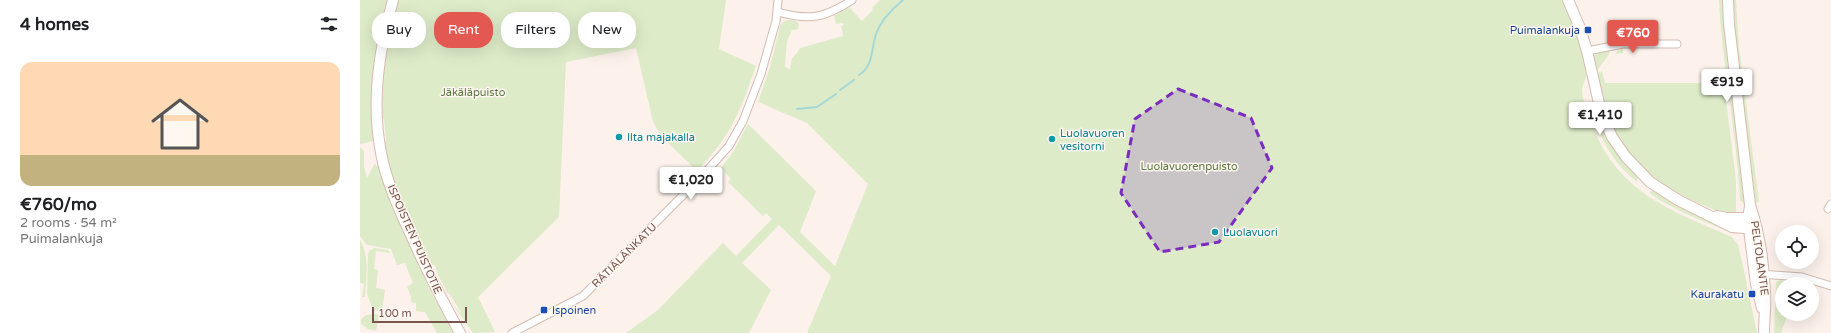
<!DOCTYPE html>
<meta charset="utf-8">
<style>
body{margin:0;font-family:"Varela Round",sans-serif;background:#f6f6f6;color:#202124;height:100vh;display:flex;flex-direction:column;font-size:15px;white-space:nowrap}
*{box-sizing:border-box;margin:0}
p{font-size:13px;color:#757577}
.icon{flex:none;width:22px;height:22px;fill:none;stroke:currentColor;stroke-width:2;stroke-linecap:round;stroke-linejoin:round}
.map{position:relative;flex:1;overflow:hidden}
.details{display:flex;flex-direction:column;background:#fff;width:360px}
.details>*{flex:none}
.hud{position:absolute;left:12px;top:12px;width:380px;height:36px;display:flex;gap:8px}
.buttons{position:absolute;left:1415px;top:225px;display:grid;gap:8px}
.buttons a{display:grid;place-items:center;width:44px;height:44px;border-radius:50%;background:#fff;box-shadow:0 4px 16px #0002;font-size:20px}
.scale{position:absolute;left:12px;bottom:10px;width:95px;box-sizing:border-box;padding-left:4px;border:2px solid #78554d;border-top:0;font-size:11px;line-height:14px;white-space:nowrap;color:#78554d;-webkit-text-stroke:3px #fff7f1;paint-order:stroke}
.price{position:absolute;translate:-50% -34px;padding:0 9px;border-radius:4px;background:#fff;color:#222;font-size:13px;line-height:26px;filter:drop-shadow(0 1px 2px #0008)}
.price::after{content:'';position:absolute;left:50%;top:24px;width:12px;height:9px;margin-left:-6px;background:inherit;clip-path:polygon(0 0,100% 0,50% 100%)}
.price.active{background:#e45852;color:#fff}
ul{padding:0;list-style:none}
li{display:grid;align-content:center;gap:8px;height:212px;padding:0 20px}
li span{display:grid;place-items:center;height:124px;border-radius:12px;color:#555}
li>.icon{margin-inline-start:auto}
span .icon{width:72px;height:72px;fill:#fffc;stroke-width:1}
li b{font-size:17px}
h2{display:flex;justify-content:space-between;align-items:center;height:48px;padding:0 20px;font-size:17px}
.pill{padding:0 14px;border-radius:16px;background:#fff;box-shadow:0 4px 16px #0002;font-size:14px;line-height:36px}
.pill.active{background:#e45852;color:#fff}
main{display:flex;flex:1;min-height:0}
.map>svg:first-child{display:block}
.green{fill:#ddebc8}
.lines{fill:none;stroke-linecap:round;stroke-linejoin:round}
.stream{stroke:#a5d8d7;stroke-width:2}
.street-casing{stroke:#d2bbb2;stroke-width:9}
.secondary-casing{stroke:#d7bbb2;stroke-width:12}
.street{stroke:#fff;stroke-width:7}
.secondary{stroke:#fff;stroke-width:10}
.marked{fill:#7b2cbf;fill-opacity:0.2;stroke:#7b2cbf;stroke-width:3;stroke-dasharray:8 5;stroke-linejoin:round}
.transit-dot{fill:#1a4fb4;stroke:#fff7f1;stroke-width:1.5}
.culture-dot{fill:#0f9aa8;stroke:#fff7f1;stroke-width:1.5}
.labels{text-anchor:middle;stroke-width:3;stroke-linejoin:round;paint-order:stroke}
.transit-label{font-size:11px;fill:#164399;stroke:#fff7f1;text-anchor:end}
.park-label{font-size:11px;fill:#5c7842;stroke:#fff7f1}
.culture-label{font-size:11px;fill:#0d838f;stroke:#fff7f1;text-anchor:start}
.street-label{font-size:11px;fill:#78554d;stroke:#fff7f1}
</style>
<main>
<section class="details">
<h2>4 homes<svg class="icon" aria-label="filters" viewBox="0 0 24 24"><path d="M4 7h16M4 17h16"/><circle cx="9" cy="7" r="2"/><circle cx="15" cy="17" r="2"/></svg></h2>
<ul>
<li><span style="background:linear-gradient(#ffd9b3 75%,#c2b280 0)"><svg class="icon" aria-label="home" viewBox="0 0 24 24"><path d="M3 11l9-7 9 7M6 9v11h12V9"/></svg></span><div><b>€760/mo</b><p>2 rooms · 54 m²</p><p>Puimalankuja</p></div></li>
</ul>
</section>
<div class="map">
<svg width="1471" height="333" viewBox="0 0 1471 333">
<rect width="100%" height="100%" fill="#fcf2eb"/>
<path class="green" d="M 0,0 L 29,0 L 13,112 L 14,141 L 0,144 Z
M 37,0 L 366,0 L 359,49 L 396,66 C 380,112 371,136 337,171 L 302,137 L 293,122 L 276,48 L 206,62 L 199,217 L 118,297 L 135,332 L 113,333 L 93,305 L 102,314 L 89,293 L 88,294 L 77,273 L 75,265 L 69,265 C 51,225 31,186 24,142 L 26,141 L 24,119 L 23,119 C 17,79 28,38 37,0 Z
M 520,0 L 1202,0 C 1212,22 1226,50 1226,75 C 1226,80 1222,85 1222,90 C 1222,98 1228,114 1231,122 C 1256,192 1310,210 1372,237 L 1378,245 L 1383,266 L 1397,333 L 447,333 L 471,276 L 419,225 L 382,263 L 411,290 L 389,333 L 266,333 L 298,310 L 363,243 L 376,256 L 412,219 L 406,213 L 403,216 L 368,182 L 371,179 L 361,168 L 373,152 L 388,124 L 456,191 L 440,232 L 475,266 L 508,184 L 447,123 L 398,102 L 410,67 L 420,26 C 425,18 432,19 439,23 L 438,29 L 432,30 L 427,41 L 425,67 L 430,69 L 432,58 L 437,53 L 440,48 L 483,36 L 481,26 L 483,25 L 483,23 L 476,24 L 474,16 L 489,7 L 502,21 L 513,10 L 512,8 Z
M 1359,0 L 1364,0 L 1385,203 L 1380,201 C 1377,134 1362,67 1359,0 Z
M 1372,0 L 1376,0 L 1379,48 L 1399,202 L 1396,203 L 1374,40 Z
M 1250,49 L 1249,54 L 1237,71 L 1240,73 L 1258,50 L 1263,49 L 1263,53 L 1255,54 L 1242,71 L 1245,83 L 1364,83 L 1376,181 L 1376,213 C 1365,217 1351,208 1341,204 C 1300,188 1264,158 1248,117 C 1240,98 1237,77 1233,57 L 1238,52 Z
M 1235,115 C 1246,137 1260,159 1277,176 L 1277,182 C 1256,166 1241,141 1233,116 Z
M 0,147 L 4,151 L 4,167 L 7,178 L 15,163 L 16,166 L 18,165 L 68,286 L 93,333 L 77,333 L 65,312 L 56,311 L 56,303 L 51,302 L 51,297 L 47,287 L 53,283 L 45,263 L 37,265 L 31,249 L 7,245 L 0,236 Z
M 1291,191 L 1295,191 L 1376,231 L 1376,233 L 1374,234 C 1349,223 1311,210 1290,193 Z
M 0,240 C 10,256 6,279 5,297 L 2,297 L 4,284 L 0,283 Z
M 14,248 L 28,250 L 31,253 L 16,251 L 14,269 L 18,270 L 16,288 L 25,290 L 22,311 L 13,310 L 7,294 L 8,254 L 9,251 Z
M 1419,280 L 1449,283 L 1422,284 L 1422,314 L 1428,314 L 1421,333 L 1414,333 L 1416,282 Z
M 14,314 L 19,315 L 16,331 L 8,329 L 1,324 L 1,319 L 6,315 Z"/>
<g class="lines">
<path class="stream" d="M 499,75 C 514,66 511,48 516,34 C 521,20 532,9 543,0
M 480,90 L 494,80
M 437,109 L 457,107 L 476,94"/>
<defs>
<path id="street" d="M 418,12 C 449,21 465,18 492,0
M 1227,51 L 1263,44 L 1317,44
M 1468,209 L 1471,204
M 1401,274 L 1442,277 L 1471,286
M 152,333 L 223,296 L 343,175 L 369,146 L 383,121 L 401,74 L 416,21 L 418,0"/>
<path id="secondary" d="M 33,0 C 19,50 11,101 21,153 C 26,180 38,207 50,233 C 65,267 82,300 100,333
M 1208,0 L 1220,28 L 1227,51 L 1241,112 L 1252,137 L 1266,157 L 1290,182 L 1318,200 L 1372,227 L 1397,229
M 1368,0 L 1369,24 L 1390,205 C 1399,232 1404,264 1405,293 C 1406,306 1404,320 1404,333
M 1390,206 L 1388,219 L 1389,229 L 1396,284 L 1402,308
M 1357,216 L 1366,218 L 1393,218"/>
</defs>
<use href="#street" class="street-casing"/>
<use href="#secondary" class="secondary-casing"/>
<use href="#street" class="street"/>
<use href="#secondary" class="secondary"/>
</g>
<path class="marked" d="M 818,89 L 891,118 L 912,168 L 859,242 L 800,252 L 761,193 L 775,119 Z"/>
<g class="transit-dot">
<rect x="1224" y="26" width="8" height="8" rx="2"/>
<rect x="1388" y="290" width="8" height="8" rx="2"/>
<rect x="180" y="306" width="8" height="8" rx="2"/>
</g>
<g class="culture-dot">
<circle cx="259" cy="137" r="4"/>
<circle cx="692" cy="139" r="4"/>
<circle cx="855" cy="232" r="4"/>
</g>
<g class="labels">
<g class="transit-label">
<text x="1220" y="34">Puimalankuja</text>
<text x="1384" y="298">Kaurakatu</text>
<text x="192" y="314" text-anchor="start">Ispoinen</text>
</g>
<g class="park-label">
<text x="113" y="96">Jäkäläpuisto</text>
<text x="829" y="170">Luolavuorenpuisto</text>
</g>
<g class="culture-label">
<text x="700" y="137">Luolavuoren<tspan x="700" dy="13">vesitorni</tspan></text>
<text x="267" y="141">Ilta majakalla</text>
<text x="863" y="236">Luolavuori</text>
</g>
<g class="street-label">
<text transform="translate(55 239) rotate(66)" y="4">ISPOISTEN PUISTOTIE</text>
<text transform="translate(264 255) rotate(-45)" y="4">RÄTIÄLÄNKATU</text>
<text transform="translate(1400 258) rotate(82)" y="4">PELTOLANTIE</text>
</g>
</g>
</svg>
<div class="buttons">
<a><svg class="icon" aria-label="locate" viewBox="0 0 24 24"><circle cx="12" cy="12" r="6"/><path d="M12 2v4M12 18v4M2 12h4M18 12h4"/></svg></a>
<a><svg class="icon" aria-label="layers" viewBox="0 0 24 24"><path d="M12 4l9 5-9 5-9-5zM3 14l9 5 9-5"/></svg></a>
</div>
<div class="scale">100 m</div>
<b class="price active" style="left:1273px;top:54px">€760</b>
<b class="price" style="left:1367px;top:103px">€919</b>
<b class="price" style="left:1240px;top:136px">€1,410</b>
<b class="price" style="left:331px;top:201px">€1,020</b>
<div class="hud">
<a class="pill">Buy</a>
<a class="pill active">Rent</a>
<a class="pill">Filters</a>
<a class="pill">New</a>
</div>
</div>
</main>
